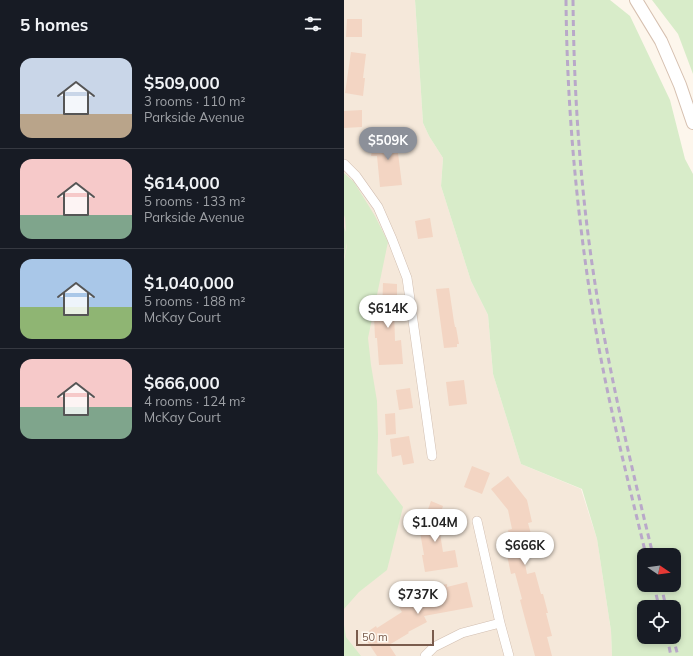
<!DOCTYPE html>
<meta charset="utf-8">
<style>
body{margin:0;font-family:Mulish,sans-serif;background:#20242c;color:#f1f3f6;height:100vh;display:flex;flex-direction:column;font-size:15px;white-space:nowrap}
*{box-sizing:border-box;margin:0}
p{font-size:13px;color:#9ea1a6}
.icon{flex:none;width:22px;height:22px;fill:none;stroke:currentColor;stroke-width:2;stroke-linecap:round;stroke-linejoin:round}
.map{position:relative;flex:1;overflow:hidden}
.details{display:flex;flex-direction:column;background:#171b24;width:344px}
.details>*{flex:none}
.needle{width:26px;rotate:103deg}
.fabs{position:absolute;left:293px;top:548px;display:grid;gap:8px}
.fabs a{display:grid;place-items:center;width:44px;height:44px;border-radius:8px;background:#171b24;box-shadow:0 2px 6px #0003;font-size:20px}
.scale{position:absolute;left:12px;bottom:10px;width:78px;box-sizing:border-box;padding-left:4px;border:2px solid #7a5c4d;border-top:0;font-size:11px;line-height:14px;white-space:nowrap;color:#7a5c4d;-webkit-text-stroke:3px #fffaf3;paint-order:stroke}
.price{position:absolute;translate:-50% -34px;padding:0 9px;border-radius:14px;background:#fff;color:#222;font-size:13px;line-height:26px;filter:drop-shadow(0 1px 2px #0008)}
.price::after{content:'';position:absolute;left:50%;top:24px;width:12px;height:9px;margin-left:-6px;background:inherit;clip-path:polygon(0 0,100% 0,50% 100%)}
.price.active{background:#8c9099;color:#fff}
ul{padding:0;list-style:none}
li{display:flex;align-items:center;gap:12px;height:100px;padding:0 20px}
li+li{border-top:1px solid #363941}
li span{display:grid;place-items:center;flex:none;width:112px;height:80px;border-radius:12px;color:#555}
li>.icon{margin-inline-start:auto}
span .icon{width:48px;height:48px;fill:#fffc;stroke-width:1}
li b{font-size:17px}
h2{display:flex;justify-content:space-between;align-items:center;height:48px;padding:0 20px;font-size:17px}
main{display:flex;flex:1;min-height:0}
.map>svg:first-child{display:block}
.residential{fill:#f5e8da}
.green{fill:#d8ecc9;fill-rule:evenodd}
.building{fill:#f3d5c3}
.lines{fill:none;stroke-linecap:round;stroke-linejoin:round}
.street-casing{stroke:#d1beb0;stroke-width:10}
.secondary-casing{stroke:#d6c0b0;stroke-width:14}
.street{stroke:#fff;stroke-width:9}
.secondary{stroke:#fff;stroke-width:12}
.rail{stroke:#b9a8c9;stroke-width:3;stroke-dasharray:6 4;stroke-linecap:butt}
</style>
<main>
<section class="details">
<h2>5 homes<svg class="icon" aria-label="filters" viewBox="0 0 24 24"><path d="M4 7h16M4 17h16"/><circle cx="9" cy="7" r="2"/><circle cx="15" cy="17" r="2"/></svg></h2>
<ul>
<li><span style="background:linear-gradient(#c9d6e8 70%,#b9a48a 0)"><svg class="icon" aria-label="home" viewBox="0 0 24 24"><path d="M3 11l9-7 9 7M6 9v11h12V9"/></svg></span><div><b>$509,000</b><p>3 rooms · 110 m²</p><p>Parkside Avenue</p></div></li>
<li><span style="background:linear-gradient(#f6c9c9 70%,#7fa58c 0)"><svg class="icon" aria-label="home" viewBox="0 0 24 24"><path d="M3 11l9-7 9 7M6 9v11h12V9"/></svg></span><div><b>$614,000</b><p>5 rooms · 133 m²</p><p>Parkside Avenue</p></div></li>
<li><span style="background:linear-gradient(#a9c7e8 60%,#8fb573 0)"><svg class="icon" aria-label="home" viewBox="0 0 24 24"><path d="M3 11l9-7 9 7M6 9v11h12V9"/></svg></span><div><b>$1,040,000</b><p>5 rooms · 188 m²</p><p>McKay Court</p></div></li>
<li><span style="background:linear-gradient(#f6c9c9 60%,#7fa58c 0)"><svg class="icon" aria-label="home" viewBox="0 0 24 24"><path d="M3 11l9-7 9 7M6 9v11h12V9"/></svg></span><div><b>$666,000</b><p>4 rooms · 124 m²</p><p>McKay Court</p></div></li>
</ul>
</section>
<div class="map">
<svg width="349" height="656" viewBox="0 0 349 656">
<rect width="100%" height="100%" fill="#fdf6ec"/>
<path class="residential" d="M 0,0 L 71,0 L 79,123 L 85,136 L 99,158 L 97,186 L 127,281 L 144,315 L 149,374 L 177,464 L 237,489 L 253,539 L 267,631 L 268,656 L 0,656 Z"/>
<path class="green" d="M 71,0 L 266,0 L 286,16 L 326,100 L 341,159 L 349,174 L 349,656 L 268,656 L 267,631 L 253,539 L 238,489 L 177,464 L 149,374 L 144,315 L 127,281 L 97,186 L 99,158 L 85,136 L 79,123 ZM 300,555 L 330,555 L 330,585 L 300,585 ZM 300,607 L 330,607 L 330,637 L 300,637 Z
M 308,0 L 349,0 L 349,74 L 334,34 Z
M 0,173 L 10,182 L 31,216 L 44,242 L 24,338 L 27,365 L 33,401 L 34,435 L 33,473 L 59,507 L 43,570 L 15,592 L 0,609 L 0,261 L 3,245 L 3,243 L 0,257 L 0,227 L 2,232 L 1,218 L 0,215 Z
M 0,625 L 2,637 L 17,656 L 0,656 Z"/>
<path class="building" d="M 3,19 L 18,19 L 18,37 L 2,37 Z
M 7,52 L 22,54 L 19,78 L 21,78 L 19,96 L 1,93 Z
M 18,110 L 18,127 L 0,128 L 0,111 Z
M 31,136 L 57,140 L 54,153 L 58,185 L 36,187 L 33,156 L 27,156 Z
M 86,218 L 89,237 L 74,239 L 71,221 Z
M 39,283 L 53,284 L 53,308 L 50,308 L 51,341 L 57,340 L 59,364 L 35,365 L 33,338 L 31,338 L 30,315 L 38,315 Z
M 105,288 L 110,322 L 111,327 L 112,327 L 115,344 L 113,344 L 113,347 L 100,348 L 92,289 Z
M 120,380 L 123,404 L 105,406 L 102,382 Z
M 66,388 L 69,408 L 55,410 L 52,390 Z
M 51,413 L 52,434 L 42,435 L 41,414 Z
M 65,436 L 70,463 L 59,465 L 57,455 L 48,457 L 46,439 Z
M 128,466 L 146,473 L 138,494 L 120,487 Z
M 164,476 L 183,500 L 188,522 L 184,523 L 190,545 L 178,548 L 183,574 L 191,572 L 197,594 L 199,594 L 204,613 L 202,613 L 208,636 L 203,637 L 208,656 L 191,656 L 176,600 L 178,599 L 171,573 L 167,574 L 163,555 L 170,553 L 164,530 L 168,529 L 164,510 L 147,489 Z
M 87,501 L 99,506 L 94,521 L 99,552 L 111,550 L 114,567 L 81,572 L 78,555 L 80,555 L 76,532 Z
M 123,582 L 129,607 L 80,616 L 83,622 L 64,632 L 65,633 L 45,645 L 52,656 L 33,656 L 19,635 L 32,626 L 33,628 L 58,612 L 53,604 L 79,590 L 78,589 L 103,584 L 103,587 Z"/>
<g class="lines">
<defs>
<path id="street" d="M 0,164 L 12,176 L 34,207 L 48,239 L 63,278 L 88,456
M 133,521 L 156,623 L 165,656
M 81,656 L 90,647 L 118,633 L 156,623"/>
<path id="secondary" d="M 292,0 L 317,41 L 336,85 L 349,123"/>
</defs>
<use href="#street" class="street-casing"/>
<use href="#secondary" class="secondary-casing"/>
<use href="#street" class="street"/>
<use href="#secondary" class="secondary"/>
<path class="rail" d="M 222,0 C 223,115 234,229 254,343 C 267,414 285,485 302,555
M 229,0 C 230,107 238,214 257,319 C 271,398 290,477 309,555
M 310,585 L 315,607
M 317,585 L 322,607
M 323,637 L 327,656
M 329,637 L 334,656"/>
</g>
</svg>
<div class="fabs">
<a><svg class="needle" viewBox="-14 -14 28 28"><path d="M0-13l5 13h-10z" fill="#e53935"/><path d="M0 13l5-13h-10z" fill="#9ea1a6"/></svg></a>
<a><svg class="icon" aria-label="locate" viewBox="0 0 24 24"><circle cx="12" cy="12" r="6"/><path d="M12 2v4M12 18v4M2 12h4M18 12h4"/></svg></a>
</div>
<div class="scale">50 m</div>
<b class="price active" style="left:44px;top:161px">$509K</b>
<b class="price" style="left:44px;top:329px">$614K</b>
<b class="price" style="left:91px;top:543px">$1.04M</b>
<b class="price" style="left:181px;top:566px">$666K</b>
<b class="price" style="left:74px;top:615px">$737K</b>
</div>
</main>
